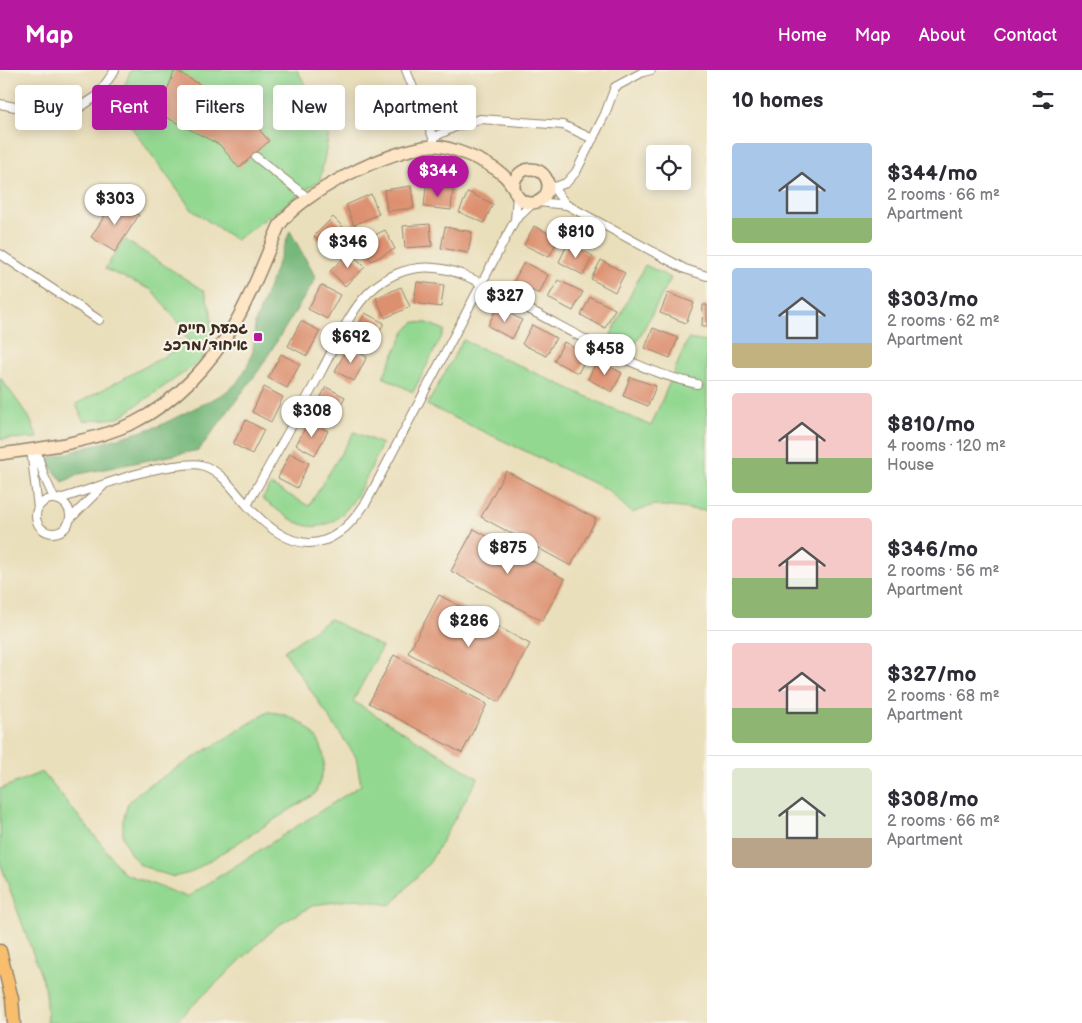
<!DOCTYPE html>
<meta charset="utf-8">
<style>
body{margin:0;font-family:"Balsamiq Sans","Playpen Sans Hebrew",sans-serif;background:#f2f2f3;color:#2b2b33;height:100vh;display:flex;flex-direction:column;font-size:19px;white-space:nowrap}
*{box-sizing:border-box;margin:0}
p{font-size:16px;color:#7c7c81}
.icon{flex:none;width:28px;height:28px;fill:none;stroke:currentColor;stroke-width:2;stroke-linecap:round;stroke-linejoin:round}
.map{position:relative;flex:1;overflow:hidden}
.drawer{display:flex;flex-direction:column;background:#fff;width:375px}
.drawer>*{flex:none}
.guide{position:absolute;left:15px;top:15px;width:475px;height:45px;display:flex;gap:10px}
.controls{position:absolute;left:646px;top:75px;display:grid;gap:10px}
.controls a{display:grid;place-items:center;width:45px;height:45px;border-radius:5px;background:#fff;box-shadow:0 2px 12px #0003;font-size:25px}
.price{position:absolute;translate:-50% -42px;padding:0 11px;border-radius:18px;background:#fff;color:#222;font-size:16px;line-height:32px;filter:drop-shadow(0 1px 2px #0008)}
.price::after{content:'';position:absolute;left:50%;top:30px;width:15px;height:11px;margin-left:-8px;background:inherit;clip-path:polygon(0 0,100% 0,50% 100%)}
.price.on{background:#b5179e;color:#fff}
ul{padding:0;list-style:none}
li{display:flex;align-items:center;gap:15px;height:125px;padding:0 25px}
li+li{border-top:1px solid #e1e1e2}
li span{display:grid;place-items:center;flex:none;width:140px;height:100px;border-radius:5px;color:#555}
li>.icon{margin-inline-start:auto}
span .icon{width:60px;height:60px;fill:#fffc;stroke-width:1}
li b{font-size:21px}
h2{display:flex;justify-content:space-between;align-items:center;height:60px;padding:0 25px;font-size:21px}
.pill{padding:0 18px;border-radius:5px;background:#fff;box-shadow:0 2px 12px #0003;font-size:18px;line-height:45px}
.pill.on{background:#b5179e;color:#fff}
header{display:flex;align-items:center;gap:30px;box-sizing:border-box;height:70px;padding:0 25px;background:#b5179e;color:#fff}
header strong{font-size:24px}
nav{display:flex;gap:28px;margin-inline-start:auto;font-size:18px}
main{display:flex;flex:1;min-height:0}
.map>svg:first-child{display:block}
.green{fill:#93d891;stroke:#678158}
.forest{fill:#76b87b;stroke:#58714c}
.building{fill:#dd906f}
.lines{fill:none;stroke-linecap:round;stroke-linejoin:round}
.street-casing{stroke:#92846c;stroke-width:10}
.secondary-casing{stroke:#92846c;stroke-width:14}
.primary-casing{stroke:#92846c;stroke-width:15}
.street{stroke:#fff;stroke-width:8}
.secondary{stroke:#fde5c5;stroke-width:11}
.primary{stroke:#f9be6d;stroke-width:12}
.poi-dot{fill:#b5179e;stroke:#f7f3e8;stroke-width:2}
.labels{text-anchor:middle;stroke-width:4.5;stroke-linejoin:round;paint-order:stroke}
.poi-label{font-size:15px;font-weight:bold;fill:#3b2a1e;stroke:#f7f3e8;text-anchor:end}
</style>
<header>
<strong>Map</strong>
<nav><a>Home</a><a>Map</a><a>About</a><a>Contact</a></nav>
</header>
<main>
<div class="map">
<svg width="707" height="953" viewBox="0 0 707 953">
<rect width="100%" height="100%" fill="#f7f3e8"/>
<filter id="ink" filterUnits="userSpaceOnUse"><feTurbulence type="fractalNoise" baseFrequency=".02" numOctaves="2"/><feDisplacementMap in="SourceGraphic" scale="10" xChannelSelector="R" yChannelSelector="G"/><feConvolveMatrix kernelMatrix="1 2 1 2 8 2 1 2 1" color-interpolation-filters="sRGB"/></filter>
<filter id="wash" filterUnits="userSpaceOnUse"><feTurbulence type="fractalNoise" baseFrequency=".0096" numOctaves="4" result="noise"/><feDisplacementMap in="SourceGraphic" scale="20" xChannelSelector="R" yChannelSelector="G"/><feGaussianBlur stdDeviation="1.12" result="paint"/><feColorMatrix in="noise" values="0 0 0 0 0 0 0 0 0 0 0 0 0 0 0 0 0 1.4 0 .05"/><feComposite in="paint" operator="in"/></filter>
<g filter="url(#wash)">
<rect width="100%" height="100%" fill="#eadfbb"/>
<path class="green" d="M 131,0 L 297,0 L 330,59 L 320,110 L 236,170 L 192,140 L 116,36 Z
M 124,169 L 204,221 L 211,241 L 212,261 L 201,291 L 118,348 L 83,351 L 76,334 L 189,273 L 180,255 L 152,220 L 105,199 Z
M 645,195 L 671,208 L 633,279 L 610,267 Z
M 414,252 L 427,253 L 445,260 L 413,322 L 383,307 L 404,263 Z
M 688,269 L 707,272 L 707,441 L 654,435 L 632,443 L 608,420 L 427,335 L 463,270 L 651,356 Z
M 0,307 L 29,347 L 38,368 L 0,369 Z
M 354,362 L 382,374 C 367,404 346,470 301,454 C 289,450 273,436 262,429 L 271,415 L 309,436 Z
M 330,549 L 382,577 L 353,631 L 478,708 L 430,792 L 391,835 L 356,829 L 314,835 L 277,856 L 174,953 L 47,953 L 45,917 L 0,792 L 0,719 L 42,702 L 98,770 L 123,803 L 187,827 L 361,715 L 356,687 L 284,581 Z
M 268,642 C 295,643 325,664 324,693 C 323,704 319,714 315,724 L 190,803 L 174,807 L 155,801 L 139,794 L 130,783 L 123,768 L 123,751 L 128,733 L 140,721 Z"/>
<path class="forest" d="M 290,161 L 316,208 L 259,300 L 199,380 L 79,404 L 63,412 L 50,396 L 48,389 L 159,356 L 223,324 L 236,314 L 247,297 L 253,281 L 255,253 Z"/>
<g id="blocks">
<path class="building" d="M 175,0 L 242,39 L 269,71 L 239,98 L 220,75 L 158,43 Z
M 411,116 L 414,138 L 387,141 L 384,120 Z
M 426,116 L 453,119 L 451,140 L 424,137 Z
M 468,122 L 493,134 L 484,153 L 459,142 Z
M 371,124 L 379,144 L 354,155 L 346,135 Z
M 115,130 L 139,145 L 115,182 L 91,167 Z
M 333,147 L 348,162 L 329,181 L 314,166 Z
M 430,154 L 432,176 L 405,178 L 403,156 Z
M 534,156 L 559,168 L 549,187 L 524,175 Z
M 445,157 L 472,162 L 468,183 L 441,178 Z
M 385,160 L 395,179 L 371,191 L 361,172 Z
M 568,173 L 593,186 L 583,205 L 559,192 Z
M 350,182 L 365,197 L 345,216 L 330,201 Z
M 601,190 L 625,203 L 615,222 L 591,209 Z
M 524,192 L 548,205 L 539,224 L 514,211 Z
M 558,210 L 583,222 L 573,241 L 548,228 Z
M 417,212 L 444,215 L 441,237 L 414,233 Z
M 321,215 L 340,225 L 327,249 L 308,239 Z
M 401,217 L 410,237 L 385,248 L 376,228 Z
M 668,223 L 694,233 L 686,253 L 660,243 Z
M 590,227 L 615,239 L 605,258 L 581,245 Z
M 703,235 L 707,235 L 707,256 L 702,256 Z
M 497,237 L 522,250 L 512,269 L 488,256 Z
M 365,243 L 384,253 L 371,277 L 353,267 Z
M 301,251 L 320,261 L 307,286 L 288,276 Z
M 532,255 L 556,268 L 546,286 L 522,274 Z
M 653,258 L 678,268 L 670,288 L 645,278 Z
M 564,272 L 588,285 L 578,303 L 554,291 Z
M 348,277 L 367,287 L 354,311 L 335,301 Z
M 281,284 L 300,294 L 287,318 L 268,308 Z
M 597,290 L 622,303 L 612,322 L 588,309 Z
M 630,307 L 656,316 L 648,336 L 623,326 Z
M 264,317 L 283,327 L 271,352 L 252,342 Z
M 326,317 L 345,327 L 332,351 L 313,342 Z
M 246,350 L 264,360 L 252,384 L 233,374 Z
M 309,351 L 328,361 L 315,385 L 296,375 Z
M 290,383 L 309,393 L 297,418 L 278,408 Z
M 506,401 L 596,449 L 571,496 L 481,447 Z
M 474,459 L 565,509 L 542,551 L 451,501 Z
M 439,525 L 530,574 L 499,632 L 408,583 Z
M 394,585 L 487,634 L 462,683 L 369,633 Z"/>
</g>
</g>
<g filter="url(#ink)">
<use href="#blocks" fill-opacity="0" stroke="#92846c" stroke-width="1"/>
<g class="lines">
<defs>
<path id="street" d="M 406,0 L 434,70
M 0,34 L 66,47 L 97,26 L 115,0
M 434,67 L 455,57 L 480,49 L 563,55 L 593,69
M 256,87 L 308,128
M 547,110 L 565,133
M 552,118 L 566,113 L 576,102 L 605,44 L 615,17 L 643,2 L 651,0
M 538,132 L 567,135 L 685,199 L 707,206
M 515,150 L 517,126
M 0,184 L 99,250
M 36,379 L 44,406 L 54,428
M 31,380 L 38,438
M36 446a17 17 0 1 1 34 0a17 17 0 1 1-34 0Z
M 59,429 C 100,417 139,399 183,395 C 189,395 196,393 201,395 C 221,400 233,420 246,434 C 289,483 329,490 367,431 L 515,150 L 533,133
M 247,435 C 272,391 297,347 321,302 C 334,278 345,251 362,230 C 380,208 407,195 435,198 C 463,200 490,219 515,232 C 574,262 632,300 697,314
M 70,449 L 103,416"/>
<path id="secondary" d="M514 116a17 17 0 1 1 34 0a17 17 0 1 1-34 0Z
M 0,384 C 44,378 92,372 133,353 C 176,332 211,294 235,253 C 253,222 265,188 279,156 C 301,122 391,79 432,76 C 450,75 488,92 502,104 C 507,108 511,114 514,119"/>
<path id="primary" d="M 0,881 L 12,929 L 14,953"/>
</defs>
<use href="#street" class="street-casing"/>
<use href="#secondary" class="secondary-casing"/>
<use href="#primary" class="primary-casing"/>
<use href="#street" class="street"/>
<use href="#secondary" class="secondary"/>
<use href="#primary" class="primary"/>
</g>
</g>
<rect class="poi-dot" x="253" y="262" width="10" height="10" rx="2.5"/>
<g class="labels">
<g class="poi-label">
<text x="248" y="263">גבעת חיים<tspan x="248" dy="17">איחוד/מרכז</tspan></text>
</g>
</g>
</svg>
<div class="controls">
<a><svg class="icon" aria-label="locate" viewBox="0 0 24 24"><circle cx="12" cy="12" r="6"/><path d="M12 2v4M12 18v4M2 12h4M18 12h4"/></svg></a>
</div>
<b class="price on" style="left:438px;top:128px">$344</b>
<b class="price" style="left:115px;top:156px">$303</b>
<b class="price" style="left:576px;top:189px">$810</b>
<b class="price" style="left:348px;top:199px">$346</b>
<b class="price" style="left:505px;top:253px">$327</b>
<b class="price" style="left:351px;top:294px">$692</b>
<b class="price" style="left:605px;top:306px">$458</b>
<b class="price" style="left:312px;top:368px">$308</b>
<b class="price" style="left:508px;top:505px">$875</b>
<b class="price" style="left:469px;top:578px">$286</b>
<div class="guide">
<a class="pill">Buy</a>
<a class="pill on">Rent</a>
<a class="pill">Filters</a>
<a class="pill">New</a>
<a class="pill">Apartment</a>
</div>
</div>
<section class="drawer">
<h2>10 homes<svg class="icon" aria-label="filters" viewBox="0 0 24 24"><path d="M4 7h16M4 17h16"/><circle cx="9" cy="7" r="2"/><circle cx="15" cy="17" r="2"/></svg></h2>
<ul>
<li><span style="background:linear-gradient(#a9c7e8 75%,#8fb573 0)"><svg class="icon" aria-label="home" viewBox="0 0 24 24"><path d="M3 11l9-7 9 7M6 9v11h12V9"/></svg></span><div><b>$344/mo</b><p>2 rooms · 66 m²</p><p>Apartment</p></div></li>
<li><span style="background:linear-gradient(#a9c7e8 75%,#c2b280 0)"><svg class="icon" aria-label="home" viewBox="0 0 24 24"><path d="M3 11l9-7 9 7M6 9v11h12V9"/></svg></span><div><b>$303/mo</b><p>2 rooms · 62 m²</p><p>Apartment</p></div></li>
<li><span style="background:linear-gradient(#f6c9c9 65%,#8fb573 0)"><svg class="icon" aria-label="home" viewBox="0 0 24 24"><path d="M3 11l9-7 9 7M6 9v11h12V9"/></svg></span><div><b>$810/mo</b><p>4 rooms · 120 m²</p><p>House</p></div></li>
<li><span style="background:linear-gradient(#f6c9c9 60%,#8fb573 0)"><svg class="icon" aria-label="home" viewBox="0 0 24 24"><path d="M3 11l9-7 9 7M6 9v11h12V9"/></svg></span><div><b>$346/mo</b><p>2 rooms · 56 m²</p><p>Apartment</p></div></li>
<li><span style="background:linear-gradient(#f6c9c9 65%,#8fb573 0)"><svg class="icon" aria-label="home" viewBox="0 0 24 24"><path d="M3 11l9-7 9 7M6 9v11h12V9"/></svg></span><div><b>$327/mo</b><p>2 rooms · 68 m²</p><p>Apartment</p></div></li>
<li><span style="background:linear-gradient(#dfe7d0 70%,#b9a48a 0)"><svg class="icon" aria-label="home" viewBox="0 0 24 24"><path d="M3 11l9-7 9 7M6 9v11h12V9"/></svg></span><div><b>$308/mo</b><p>2 rooms · 66 m²</p><p>Apartment</p></div></li>
</ul>
</section>
</main>
